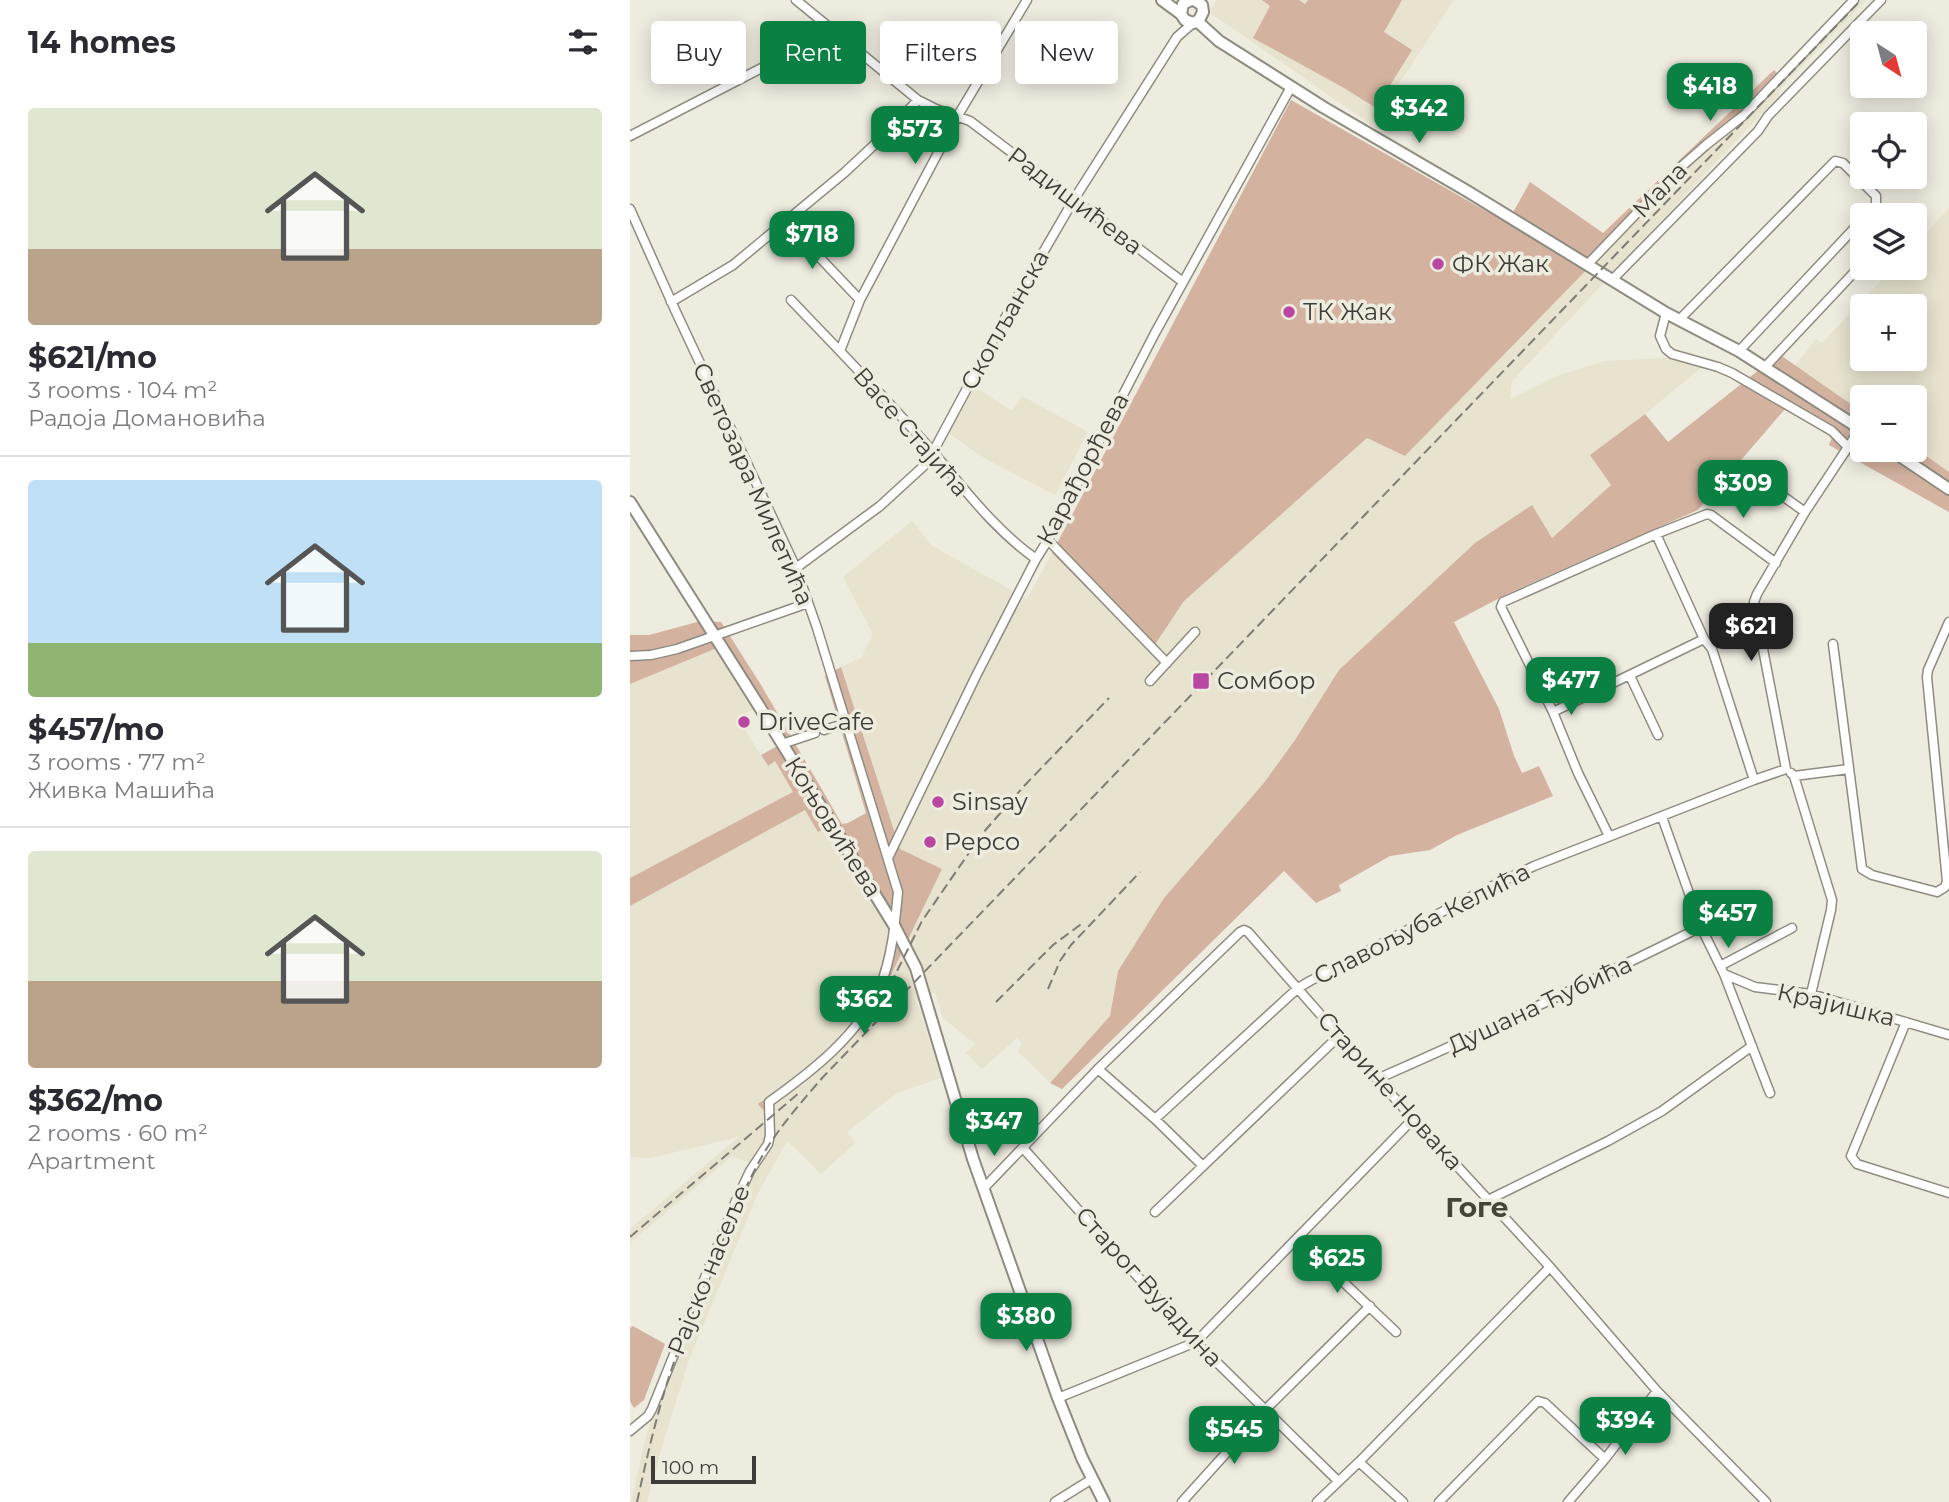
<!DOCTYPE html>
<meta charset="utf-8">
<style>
body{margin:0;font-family:Montserrat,sans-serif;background:#f7f7f7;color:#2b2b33;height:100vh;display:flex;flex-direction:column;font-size:26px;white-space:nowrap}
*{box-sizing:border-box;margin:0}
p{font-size:23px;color:#7c7c81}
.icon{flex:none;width:38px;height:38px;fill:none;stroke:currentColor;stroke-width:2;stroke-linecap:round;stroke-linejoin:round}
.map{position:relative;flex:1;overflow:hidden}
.details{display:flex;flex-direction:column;background:#fff;width:630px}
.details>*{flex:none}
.banner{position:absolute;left:21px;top:21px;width:665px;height:63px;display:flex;gap:14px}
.needle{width:46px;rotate:144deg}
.fabs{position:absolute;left:1220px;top:21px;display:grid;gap:14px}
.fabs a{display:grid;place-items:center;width:77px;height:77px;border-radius:7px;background:#fff;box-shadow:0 4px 18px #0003;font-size:35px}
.scale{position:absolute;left:21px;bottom:18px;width:105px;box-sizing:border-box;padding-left:7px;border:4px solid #3d3c37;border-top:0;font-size:19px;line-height:24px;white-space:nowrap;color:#3d3c37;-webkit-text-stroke:5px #eeebdf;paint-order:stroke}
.price{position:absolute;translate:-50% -60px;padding:0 16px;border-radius:14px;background:#0b8043;color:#fff;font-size:23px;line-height:46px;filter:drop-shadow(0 2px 4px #0008)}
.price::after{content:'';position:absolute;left:50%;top:42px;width:21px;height:16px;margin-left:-10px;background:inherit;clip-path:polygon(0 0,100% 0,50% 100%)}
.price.on{background:#222;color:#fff}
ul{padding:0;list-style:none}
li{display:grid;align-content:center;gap:14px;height:371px;padding:0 28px}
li+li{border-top:2px solid #e1e1e2}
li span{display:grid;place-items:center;height:217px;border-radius:7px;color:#555}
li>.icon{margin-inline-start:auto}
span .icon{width:126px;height:126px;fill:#fffc;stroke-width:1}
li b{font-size:30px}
h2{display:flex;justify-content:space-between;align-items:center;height:84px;padding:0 28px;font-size:30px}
.chip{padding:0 24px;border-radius:7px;background:#fff;box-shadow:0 4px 18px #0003;font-size:24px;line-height:63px}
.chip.on{background:#0b8043;color:#fff}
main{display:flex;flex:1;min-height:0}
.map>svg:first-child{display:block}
.built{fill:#e7e3cf;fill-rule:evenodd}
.green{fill:#d3b2a0}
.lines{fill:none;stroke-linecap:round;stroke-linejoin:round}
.street-casing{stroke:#8e8c80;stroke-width:11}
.secondary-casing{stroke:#8e8c80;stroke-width:14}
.street{stroke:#fff;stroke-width:8}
.secondary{stroke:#fff;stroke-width:10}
.rail{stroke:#7e7c75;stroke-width:2;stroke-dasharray:10 5;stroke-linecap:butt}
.poi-dot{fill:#b946a0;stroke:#eeebdf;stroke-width:2.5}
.labels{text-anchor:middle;stroke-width:7;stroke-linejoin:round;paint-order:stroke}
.street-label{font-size:24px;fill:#3d3c37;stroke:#eeebdf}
.poi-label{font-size:24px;fill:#3d3c37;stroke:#eeebdf;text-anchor:start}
.quarter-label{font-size:28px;font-weight:bold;fill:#464439;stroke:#eeebdf}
</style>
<main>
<section class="details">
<h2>14 homes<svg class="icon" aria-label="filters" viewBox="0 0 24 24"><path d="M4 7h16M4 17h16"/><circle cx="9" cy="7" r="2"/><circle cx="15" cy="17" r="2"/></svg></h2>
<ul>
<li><span style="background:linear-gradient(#dfe7d0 65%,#b9a48a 0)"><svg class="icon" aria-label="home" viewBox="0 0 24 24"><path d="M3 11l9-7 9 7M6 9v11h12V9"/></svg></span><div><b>$621/mo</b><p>3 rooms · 104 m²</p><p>Радоја Домановића</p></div></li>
<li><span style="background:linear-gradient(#bfe0f5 75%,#8fb573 0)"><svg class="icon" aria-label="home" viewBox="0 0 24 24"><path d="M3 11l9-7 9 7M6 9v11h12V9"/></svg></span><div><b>$457/mo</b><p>3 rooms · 77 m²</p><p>Живка Машића</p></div></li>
<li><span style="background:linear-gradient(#dfe7d0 60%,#b9a48a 0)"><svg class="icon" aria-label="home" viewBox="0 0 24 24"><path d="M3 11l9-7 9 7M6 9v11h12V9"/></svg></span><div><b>$362/mo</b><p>2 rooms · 60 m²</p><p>Apartment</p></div></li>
</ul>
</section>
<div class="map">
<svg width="1319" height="1502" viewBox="0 0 1319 1502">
<rect width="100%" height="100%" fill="#eeebdf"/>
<path class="built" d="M 587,0 L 824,0 L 742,125 L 579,12 Z
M 1224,0 L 1236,0 L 1151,88 L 1148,96 L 882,381 L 880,399 L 927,376 L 975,361 L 1037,358 L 1072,367 L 1015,414 L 960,455 L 981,485 L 921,538 L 902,506 L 665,740 L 633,784 L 534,898 L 488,971 L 480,1016 L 420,1083 L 388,1052 L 392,1042 L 387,1038 L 352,1069 L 336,1053 L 345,1044 L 313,1018 L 305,992 L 287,1001 L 311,1078 L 267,1093 L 217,1132 L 225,1143 L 191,1174 L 157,1141 L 128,1193 L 59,1360 L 36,1433 L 17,1502 L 1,1502 L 16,1437 L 37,1369 L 122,1164 L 102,1156 L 0,1243 L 0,1229 L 109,1137 L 20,1158 L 0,1157 L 0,906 L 175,810 L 197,827 L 260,925 L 256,945 L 246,981 L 228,1015 L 191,1056 L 169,1075 L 129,1104 L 133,1110 L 182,1074 L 260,977 L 312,869 L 270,849 L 211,667 L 231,658 L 243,634 L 213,577 L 282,521 L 301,545 L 397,599 L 422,553 L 520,651 L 554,601 L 737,438 L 775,456 L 1091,132 Z
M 1319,208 L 1319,472 L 1285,448 L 1284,397 L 1232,397 L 1232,412 L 1165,366 L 1186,339 L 1192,343 L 1263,268 L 1284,268 L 1285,245 ZM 1232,306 L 1284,306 L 1284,359 L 1232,359 Z
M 345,387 L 382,411 L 392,396 L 458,432 L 425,495 L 356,459 L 318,433 Z
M 87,648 L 126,709 L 107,716 L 137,766 L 145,761 L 164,792 L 0,878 L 0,684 Z"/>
<path class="green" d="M 632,0 L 669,0 L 675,4 L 678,0 L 772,0 L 754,32 L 782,50 L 746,108 L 714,88 L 623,38 L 640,6 Z
M 1144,70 L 1151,77 L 1091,132 L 775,456 L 737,438 L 554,601 L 520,652 L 422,553 L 661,100 L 877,223 L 900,182 L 973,233 Z
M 1149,354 L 1232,412 L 1232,450 L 1284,450 L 1285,448 L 1319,472 L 1319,512 L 1199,445 L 1203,435 L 1155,409 L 1068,510 L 879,593 L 824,622 L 869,709 L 884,756 L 892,773 L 909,766 L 923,796 L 827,835 L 800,850 L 760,856 L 709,885 L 711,891 L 686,903 L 654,871 L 432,1089 L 420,1083 L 480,1016 L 488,971 L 534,898 L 633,784 L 665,740 L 709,670 L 845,543 L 902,505 L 922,538 L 981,485 L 960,455 L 1015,414 L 1038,442 Z
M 71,621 L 91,622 L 131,685 L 212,824 L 218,823 L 236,813 L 195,676 L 211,667 L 270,849 L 312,869 L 260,977 L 238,1014 L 182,1074 L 162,1090 L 133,1110 L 128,1104 C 169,1075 215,1045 238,999 C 250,977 255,950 260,925 L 197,827 L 188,832 L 175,810 L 0,906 L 0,878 L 163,792 L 145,761 L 138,766 L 131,755 L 149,745 L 87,648 L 0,684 L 0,635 L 19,635 Z
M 3,1326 L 35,1344 L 14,1400 L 4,1408 L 0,1401 L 0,1328 Z"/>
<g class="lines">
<defs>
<path id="street" d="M 166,0 L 288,100 L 306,109 L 340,121 L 553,282
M 0,136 L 153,57 L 175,42 L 194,24
M 0,209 L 46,312 L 166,568 L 187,628 L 268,892 C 265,924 262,957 250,987 C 228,1036 181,1072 139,1102 L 140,1135 L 138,1144 L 120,1171 L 105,1203 L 22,1409 L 18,1416 L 0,1431
M 156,222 L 230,300
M 957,265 L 1051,167 L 1076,145 L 1114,115 L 1224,0
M 982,280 L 1128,131 L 1138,116 L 1251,0
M 161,300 C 206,347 252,394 296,444 C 331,484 361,527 406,559
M 41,302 L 103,265 L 214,173 L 243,146 L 288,100
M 1036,313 L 1030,336 L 1036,349 L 1042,354 L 1088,367 L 1102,373 L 1202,431 L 1217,446
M 1049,320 L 1205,161 L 1213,163 L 1246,196 L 1246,206 L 1237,215
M 210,351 L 230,300 L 327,117 L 397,0
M 1109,351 L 1232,220
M 1135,367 L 1232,264
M 1129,479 L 1175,512
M 1026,534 L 1074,639 L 1082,649 L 1124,780
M 418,540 L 537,663
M 166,568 L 250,506 L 297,463 L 371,325 L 443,201 L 547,37 L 563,23
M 1203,644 L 1232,869 L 1242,875 L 1307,892 L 1315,887 L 1317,881 L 1297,677 L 1298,670 L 1319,622
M 0,656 L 21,655 L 47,649 L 178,603
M 1000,676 L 1028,735
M 520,681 L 565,632
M 923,712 L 1074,639
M 194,730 L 217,723
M 152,744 L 185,733
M 1161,773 L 1164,776 L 1219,769
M 1164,776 L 1202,900 L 1201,910 L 1181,994
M 1032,817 L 1071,927 L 1094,974 L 1140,1093
M 979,836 L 948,773 L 923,712 L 871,607 L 873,602 L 1026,534 L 1077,514 L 1081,515 L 1146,563
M 258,858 L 346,676 L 406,559 L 418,540 L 525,333 L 661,87
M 1090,966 L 1162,928
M 1094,974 L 1125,987 L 1181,994 L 1319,1035
M 1276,1022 L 1221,1156 L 1227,1164 L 1319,1193
M 468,1069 L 525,1119 L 573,1166
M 747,1079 C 857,1031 964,980 1071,927
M 525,1119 L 668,988 L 680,981 L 848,893 L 904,866 L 1124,780 L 1156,769 L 1124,602 L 1127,594 L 1175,512 L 1230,429
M 393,1148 L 566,1342 L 708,1481
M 354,1188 L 468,1069 L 610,932 L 614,930 L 618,932 L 747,1079 L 920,1267 L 1027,1391 L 1136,1502
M 858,1200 L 978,1141 L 1032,1111 L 1122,1046
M 525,1212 L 710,1035
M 668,1239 L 766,1332
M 428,1398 L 566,1342 L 784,1118
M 729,1462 L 773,1502
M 425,1502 L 462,1479
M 552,1502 L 635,1410 L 740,1306
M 687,1502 L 729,1462 L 920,1267
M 809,1502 L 908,1401 L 915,1403 L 975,1459
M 938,1502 L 975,1459 L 1027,1391"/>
<path id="secondary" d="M 532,0 L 551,14
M 561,0 L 553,4 L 551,14 L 555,20 L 563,23 L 569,20 L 573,12 L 572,5 L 564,0
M 567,21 L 589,41 L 693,107 L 837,191 L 1036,313 L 1109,351 L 1232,430
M 1261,450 L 1319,489
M 0,502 L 129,706 L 265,927 L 286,968 L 343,1159 L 428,1398 L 452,1458 L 474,1502"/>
</defs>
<use href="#street" class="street-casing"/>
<use href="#secondary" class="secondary-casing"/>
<use href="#street" class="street"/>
<use href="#secondary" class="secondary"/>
<path class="rail" d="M 418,989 L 430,961 L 441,945 L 510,872
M 366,1002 L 423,945 L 454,922
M 236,1022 L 258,989 L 292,921 L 352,834 L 395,785 L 479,698
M 0,1237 L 169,1093
M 7,1502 C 17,1457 27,1412 42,1368 C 53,1336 66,1305 79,1274 C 97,1231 113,1188 137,1148 C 153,1123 173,1100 193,1077 L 1231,0"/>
</g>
<g class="poi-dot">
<circle cx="808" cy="264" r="7"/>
<circle cx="659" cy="312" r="7"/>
<rect x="562" y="672" width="18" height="18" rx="3.5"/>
<circle cx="114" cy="722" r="7"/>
<circle cx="308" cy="802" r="7"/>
<circle cx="300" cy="842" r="7"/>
</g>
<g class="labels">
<g class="street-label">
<text transform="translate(1030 190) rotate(-46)" y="8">Мала</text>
<text transform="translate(445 201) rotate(37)" y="8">Радишићева</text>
<text transform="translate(375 320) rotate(-61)" y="8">Скопљанска</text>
<text transform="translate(281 432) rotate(49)" y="8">Васе Стајића</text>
<text transform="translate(453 469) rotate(-62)" y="8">Карађорђева</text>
<text transform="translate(123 484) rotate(66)" y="8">Светозара Милетића</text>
<text transform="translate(203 827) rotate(58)" y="8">Коњовићева</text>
<text transform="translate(792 924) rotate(-27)" y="8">Славољуба Келића</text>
<text transform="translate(910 1005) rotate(-25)" y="8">Душана Ћубића</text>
<text transform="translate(1206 1005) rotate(13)" y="8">Крајишка</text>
<text transform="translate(760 1091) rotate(48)" y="8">Старине Новака</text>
<text transform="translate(79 1270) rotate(-68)" y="8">Рајско насеље</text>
<text transform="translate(519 1287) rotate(48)" y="8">Старог Вујадина</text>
</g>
<g class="poi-label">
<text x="822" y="272">ФК Жак</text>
<text x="673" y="320">ТК Жак</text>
<text x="587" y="689">Сомбор</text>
<text x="128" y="730">DriveCafe</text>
<text x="322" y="810">Sinsay</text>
<text x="314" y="850">Pepco</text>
</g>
<g class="quarter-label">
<text x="847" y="1217">Гоге</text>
</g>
</g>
</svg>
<div class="fabs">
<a><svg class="needle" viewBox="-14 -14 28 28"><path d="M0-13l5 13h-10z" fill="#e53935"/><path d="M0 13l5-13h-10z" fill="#7c7c81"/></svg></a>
<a><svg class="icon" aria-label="locate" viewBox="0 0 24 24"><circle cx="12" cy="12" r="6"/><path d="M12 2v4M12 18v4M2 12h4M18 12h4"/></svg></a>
<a><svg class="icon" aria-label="layers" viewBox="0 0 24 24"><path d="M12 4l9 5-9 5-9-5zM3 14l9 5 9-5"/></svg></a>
<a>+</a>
<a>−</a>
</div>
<div class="scale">100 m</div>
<b class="price" style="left:1080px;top:123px">$418</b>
<b class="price" style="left:789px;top:145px">$342</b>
<b class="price" style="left:285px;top:166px">$573</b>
<b class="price" style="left:182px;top:271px">$718</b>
<b class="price" style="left:1113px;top:520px">$309</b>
<b class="price on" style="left:1121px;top:663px">$621</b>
<b class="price" style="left:941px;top:717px">$477</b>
<b class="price" style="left:1098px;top:950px">$457</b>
<b class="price" style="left:234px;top:1036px">$362</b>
<b class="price" style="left:364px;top:1158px">$347</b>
<b class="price" style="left:707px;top:1295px">$625</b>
<b class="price" style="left:396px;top:1353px">$380</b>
<b class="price" style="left:995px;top:1457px">$394</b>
<b class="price" style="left:604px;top:1466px">$545</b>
<div class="banner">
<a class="chip">Buy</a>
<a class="chip on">Rent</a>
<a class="chip">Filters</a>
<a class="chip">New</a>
</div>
</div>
</main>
